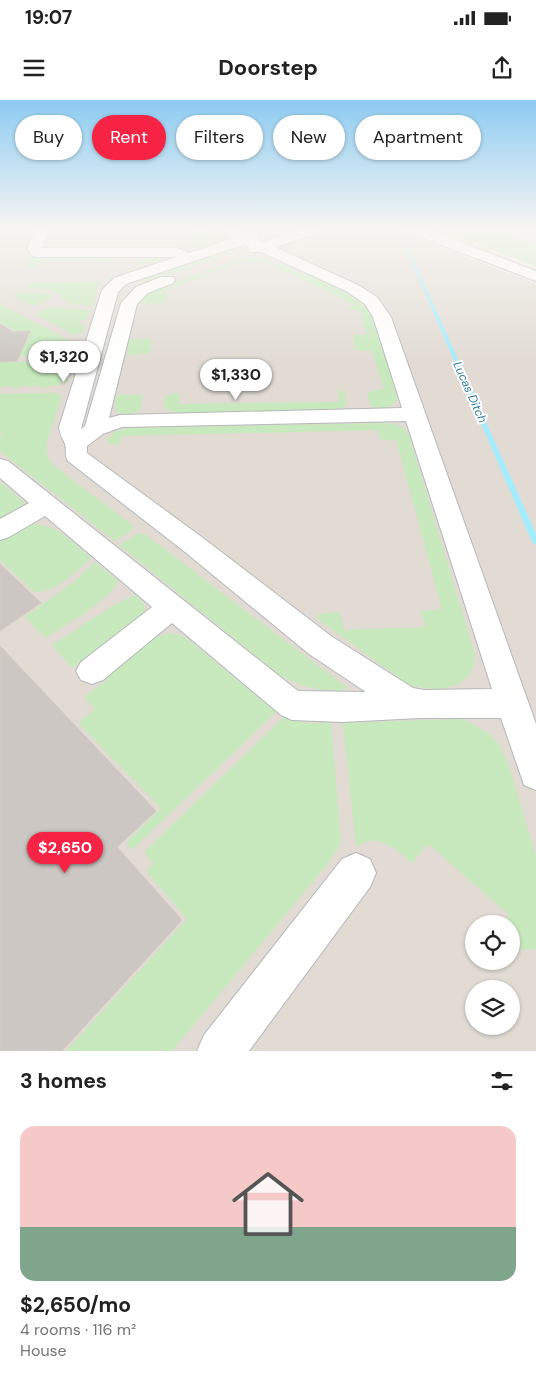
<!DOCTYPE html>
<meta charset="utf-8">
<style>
body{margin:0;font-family:"DM Sans",sans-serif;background:#f2f2f2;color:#222;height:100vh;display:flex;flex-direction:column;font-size:19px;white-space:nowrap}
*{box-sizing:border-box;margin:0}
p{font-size:16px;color:#767676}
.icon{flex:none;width:28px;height:28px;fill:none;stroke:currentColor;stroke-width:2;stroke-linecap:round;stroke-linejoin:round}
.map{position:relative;height:951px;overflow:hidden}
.panel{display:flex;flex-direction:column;background:#fff;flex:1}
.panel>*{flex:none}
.guide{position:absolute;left:15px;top:15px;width:506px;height:45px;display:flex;gap:10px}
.tools{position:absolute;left:465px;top:815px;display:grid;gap:10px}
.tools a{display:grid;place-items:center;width:55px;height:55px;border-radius:50%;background:#fff;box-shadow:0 1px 4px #0004;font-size:25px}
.price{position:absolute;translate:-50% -42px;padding:0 11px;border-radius:18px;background:#fff;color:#222;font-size:16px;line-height:32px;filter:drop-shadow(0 1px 2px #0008)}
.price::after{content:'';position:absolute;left:50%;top:30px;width:15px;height:11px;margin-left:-8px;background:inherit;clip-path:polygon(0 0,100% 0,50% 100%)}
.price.current{background:#f62344;color:#fff}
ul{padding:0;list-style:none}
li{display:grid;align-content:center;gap:10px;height:265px;padding:0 20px}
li+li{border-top:1px solid #e0e0e0}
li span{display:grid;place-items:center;height:155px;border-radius:15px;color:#555}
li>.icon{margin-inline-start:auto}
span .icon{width:90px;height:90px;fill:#fffc;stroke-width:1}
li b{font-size:21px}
h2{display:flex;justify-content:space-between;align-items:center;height:60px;padding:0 20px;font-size:21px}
.tag{padding:0 18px;border-radius:22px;background:#fff;box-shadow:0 1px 4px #0004;font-size:18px;line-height:45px}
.tag.current{background:#f62344;color:#fff}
.status{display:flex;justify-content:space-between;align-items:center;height:35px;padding:0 25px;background:#fff;direction:ltr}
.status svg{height:14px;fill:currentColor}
header{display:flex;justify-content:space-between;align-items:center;height:65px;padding:0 20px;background:#fff;font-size:22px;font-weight:700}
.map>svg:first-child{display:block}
.education{fill:#e1dbd4;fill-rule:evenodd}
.green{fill:#c8e9be}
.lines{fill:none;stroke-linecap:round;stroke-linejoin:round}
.stream{fill:#a3edff;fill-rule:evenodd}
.building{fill:#ccc7c2;stroke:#d4cac1}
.minor-casing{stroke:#b4b8bb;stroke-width:2}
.minor{fill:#fff;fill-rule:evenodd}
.labels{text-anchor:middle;stroke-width:4;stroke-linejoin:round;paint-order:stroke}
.far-water-label{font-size:12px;font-style:italic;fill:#327f9d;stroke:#fff}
</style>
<div class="status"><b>19:07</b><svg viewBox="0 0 49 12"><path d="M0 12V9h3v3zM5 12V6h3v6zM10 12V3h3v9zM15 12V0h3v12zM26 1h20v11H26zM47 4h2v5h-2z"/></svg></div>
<header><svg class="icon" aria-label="menu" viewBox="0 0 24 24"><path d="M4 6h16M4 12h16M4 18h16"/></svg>Doorstep<svg class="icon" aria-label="share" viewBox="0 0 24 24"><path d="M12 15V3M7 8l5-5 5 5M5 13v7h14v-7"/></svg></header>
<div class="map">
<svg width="536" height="951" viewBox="0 0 536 951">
<rect width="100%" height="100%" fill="#efeae3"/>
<path class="education" d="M 0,130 L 396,130 L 536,184 L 536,951 L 0,951 ZM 474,824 L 511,824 L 511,861 L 474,861 ZM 474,889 L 511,889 L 511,926 L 474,926 Z"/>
<path class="green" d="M 192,130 C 202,130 212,130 220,138 L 219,142 L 199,150 L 190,149 Z
M 439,130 L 498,130 L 536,144 L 536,166 Z
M 230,149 L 236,151 L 146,183 L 140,181 Z
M 30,156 L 38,156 L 124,157 L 100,165 L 96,165 L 96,160 L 44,161 L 40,166 L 24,167 Z
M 157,156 L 171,158 L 116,179 L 108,180 L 108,178 L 142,166 L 137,162 Z
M 245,157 C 266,156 284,166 303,174 C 317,180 332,183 346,191 C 355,197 365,205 370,215 C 382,235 390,275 397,299 L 396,302 C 390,309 378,312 371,306 L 367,292 L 384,289 L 372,251 L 356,250 L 353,237 L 355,235 L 367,235 L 360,210 L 346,209 L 354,205 L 263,161 L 252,164 L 244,161 L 163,191 L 170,196 L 162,203 L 138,203 L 147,194 L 155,190 Z
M 100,182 L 92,206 L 67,203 L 55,191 L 26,187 L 28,184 L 34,183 Z
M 20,192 L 50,194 L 51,197 C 39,210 27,205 13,197 Z
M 0,204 L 73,243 L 77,247 L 75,255 L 20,256 L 31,231 L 14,231 L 0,223 Z
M 53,207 L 90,210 L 86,220 L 80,220 L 79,225 L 85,225 L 83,232 L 75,235 L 37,216 L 41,211 Z
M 129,239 L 151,239 L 150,253 L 127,255 Z
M 74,258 L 69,274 L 63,274 L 62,278 L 68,279 L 66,282 L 61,282 L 60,285 L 47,286 L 46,288 L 41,288 L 41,286 L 19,286 L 18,289 L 14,289 L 14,286 L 0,287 L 0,262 L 33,262 L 34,259 Z
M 342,290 L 345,293 L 346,305 L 339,310 L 332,310 L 176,313 L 164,308 L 165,297 L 174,293 L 180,295 L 179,304 L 339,302 L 338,291 Z
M 57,293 L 57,295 L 62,295 L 46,345 L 48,358 L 57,368 L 131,424 L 133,427 L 129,432 L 115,441 L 0,351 L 0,337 L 3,335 L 0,332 L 0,294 Z
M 117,295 L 143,295 L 140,310 L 133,314 L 118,313 L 115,309 Z
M 385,323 C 395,324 404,325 409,335 L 475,555 C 476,590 433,594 407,584 L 318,519 L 318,515 L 321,514 L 340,512 L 344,530 L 425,527 L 421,511 L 442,509 L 396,340 L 381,340 L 377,330 L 121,336 L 119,345 L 109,344 L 107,340 L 114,332 L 128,328 Z
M 0,382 L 27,405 L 0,423 Z
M 27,424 C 58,423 68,439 90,457 L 89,460 C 71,475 58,492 34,492 L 0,460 L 0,438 Z
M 139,433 L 146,435 L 349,589 C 323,593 299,587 277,573 L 119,445 Z
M 95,462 L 118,481 C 109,501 65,525 45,538 L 25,517 L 75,481 Z
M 135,495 L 142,501 L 146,513 L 89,560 L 82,561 L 72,568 L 52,545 L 114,505 Z
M 170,533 L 185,537 L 276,612 L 132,750 L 126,743 L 159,710 L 159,706 L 78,623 L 95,609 L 84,597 L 106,581 L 105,576 L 148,540 Z
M 285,616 L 305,623 L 331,623 L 341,742 L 327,765 L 172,951 L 66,951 L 187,819 L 146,771 L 153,763 L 144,752 Z
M 456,619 L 465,620 L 488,633 L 500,646 L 510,669 L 536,756 L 536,849 L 511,850 L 511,824 L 503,824 L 509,815 L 428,744 L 412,763 C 395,749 377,731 356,747 L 343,623 Z"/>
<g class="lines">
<path class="stream" d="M 403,142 L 406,143 L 536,434 L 536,445 L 532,442 Z"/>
</g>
<path class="building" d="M 0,224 L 13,232 L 30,231 L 17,261 L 0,262 Z
M 0,464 L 41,503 L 0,531 Z
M 0,546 L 156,711 L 117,747 L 182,820 L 62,951 L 0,951 Z"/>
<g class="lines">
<defs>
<path id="minor" d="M 36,130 L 50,130 L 42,148 L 177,148 L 189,153 L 233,138 L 219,130 L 238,130 L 246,134 L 254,132 L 259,133 L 261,136 L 258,139 L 263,142 L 298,130 L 320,130 L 318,133 L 275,147 L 358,185 L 377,197 L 391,217 L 536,624 L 536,690 L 524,685 L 501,618 L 419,618 L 343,622 L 292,620 L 281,615 L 172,523 L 103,580 L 92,584 L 81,580 L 76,571 L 81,562 L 152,507 L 45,416 L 9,437 L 0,440 L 0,419 L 29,403 L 0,378 L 0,359 L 8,361 L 298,591 L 366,592 L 309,554 L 185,452 L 68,361 C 64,355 67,350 65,344 C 62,337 60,335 59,327 L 102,190 L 114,178 L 176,157 L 38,157 L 33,156 L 27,149 ZM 245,144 L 249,146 L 248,149 L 250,152 L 261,152 L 346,191 L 365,204 L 373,217 L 402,308 L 120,315 L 109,318 L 137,204 L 148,193 L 173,183 L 175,180 L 173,177 L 161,177 L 136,187 L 121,203 L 85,326 L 81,329 L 118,192 L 126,184 ZM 406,321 L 492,589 L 424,590 L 413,588 L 331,536 L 203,438 L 87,353 L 87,346 L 103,334 L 122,327 Z
M 408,130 L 429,130 L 536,171 L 536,181 L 410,133 Z
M 356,753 L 370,759 L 376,773 L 370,787 L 249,951 L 197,951 L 204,935 L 342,759 Z"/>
</defs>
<use href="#minor" class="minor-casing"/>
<use href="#minor" class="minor"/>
</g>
<linearGradient id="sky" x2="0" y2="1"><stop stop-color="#8ccbf1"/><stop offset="0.49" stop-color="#f8f6f2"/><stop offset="1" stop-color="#f8f6f2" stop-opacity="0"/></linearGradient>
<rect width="536" height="263" fill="url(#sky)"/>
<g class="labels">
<g class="far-water-label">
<text transform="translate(470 292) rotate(66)" y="4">Lucas Ditch</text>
</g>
</g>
</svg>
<div class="tools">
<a><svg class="icon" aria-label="locate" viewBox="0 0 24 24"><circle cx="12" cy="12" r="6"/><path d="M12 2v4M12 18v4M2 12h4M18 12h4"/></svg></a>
<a><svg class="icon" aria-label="layers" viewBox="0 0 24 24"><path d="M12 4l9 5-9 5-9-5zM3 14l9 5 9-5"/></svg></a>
</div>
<b class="price" style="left:64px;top:283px">$1,320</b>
<b class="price" style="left:236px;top:301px">$1,330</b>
<b class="price current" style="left:65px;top:774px">$2,650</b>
<div class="guide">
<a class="tag">Buy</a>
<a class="tag current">Rent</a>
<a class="tag">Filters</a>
<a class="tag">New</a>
<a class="tag">Apartment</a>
</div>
</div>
<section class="panel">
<h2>3 homes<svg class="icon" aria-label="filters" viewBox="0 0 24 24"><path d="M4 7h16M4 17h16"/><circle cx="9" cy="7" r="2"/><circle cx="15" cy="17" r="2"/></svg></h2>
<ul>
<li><span style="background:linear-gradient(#f6c9c9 65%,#7fa58c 0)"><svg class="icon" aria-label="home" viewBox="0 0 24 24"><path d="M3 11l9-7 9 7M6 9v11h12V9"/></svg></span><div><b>$2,650/mo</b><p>4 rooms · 116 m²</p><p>House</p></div></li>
</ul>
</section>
